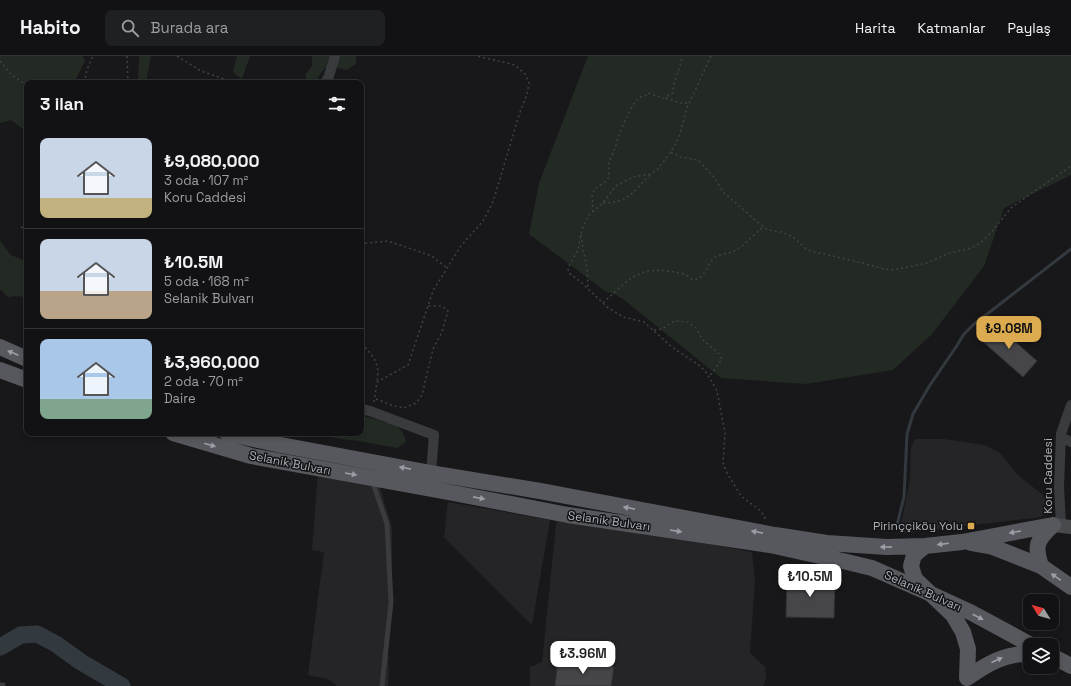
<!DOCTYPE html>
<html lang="tr">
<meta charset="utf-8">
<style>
body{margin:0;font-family:"Space Grotesk",sans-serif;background:#1f2022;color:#f1f3f6;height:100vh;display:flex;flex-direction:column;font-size:15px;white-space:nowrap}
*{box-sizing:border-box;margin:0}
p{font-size:13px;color:#9c9ea0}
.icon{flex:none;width:22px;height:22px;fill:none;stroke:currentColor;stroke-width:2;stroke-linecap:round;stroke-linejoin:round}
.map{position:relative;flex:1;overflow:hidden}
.sheet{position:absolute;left:24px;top:24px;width:340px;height:356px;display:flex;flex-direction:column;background:#121214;border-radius:8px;box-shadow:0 2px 6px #0003,0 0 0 1px #313234}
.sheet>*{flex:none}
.needle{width:26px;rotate:307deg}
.fabs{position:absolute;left:1023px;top:538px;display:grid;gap:8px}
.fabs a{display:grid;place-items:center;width:36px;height:36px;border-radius:8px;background:#121214;box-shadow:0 2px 6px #0003,0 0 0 1px #313234;font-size:20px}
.price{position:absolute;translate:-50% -34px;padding:0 9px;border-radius:8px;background:#fff;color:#222;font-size:13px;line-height:26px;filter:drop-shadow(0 1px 2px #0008)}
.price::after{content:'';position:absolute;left:50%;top:24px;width:12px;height:9px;margin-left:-6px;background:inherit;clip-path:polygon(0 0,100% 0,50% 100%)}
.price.active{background:#dcaa4f;color:#111}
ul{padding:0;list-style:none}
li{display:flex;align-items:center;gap:12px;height:100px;padding:0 16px}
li+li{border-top:1px solid #313234}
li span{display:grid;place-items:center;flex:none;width:112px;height:80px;border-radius:8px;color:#555}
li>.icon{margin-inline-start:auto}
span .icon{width:48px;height:48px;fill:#fffc;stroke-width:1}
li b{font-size:17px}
h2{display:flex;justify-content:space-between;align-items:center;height:48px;padding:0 16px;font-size:17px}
header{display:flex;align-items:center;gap:24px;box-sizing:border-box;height:56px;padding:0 20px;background:#121214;border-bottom:1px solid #313234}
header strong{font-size:19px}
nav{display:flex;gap:22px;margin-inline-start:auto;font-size:14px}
.search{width:280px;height:36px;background:#1f2022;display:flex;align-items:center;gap:10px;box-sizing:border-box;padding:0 14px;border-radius:8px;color:#9c9ea0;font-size:15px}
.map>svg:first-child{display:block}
.built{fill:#252527}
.green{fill:#232a24}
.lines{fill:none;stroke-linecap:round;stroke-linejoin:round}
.stream{stroke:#32393f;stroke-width:3}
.river{stroke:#32393f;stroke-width:17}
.building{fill:#46464a;stroke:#333336}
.path{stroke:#404246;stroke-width:1.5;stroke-dasharray:2 3;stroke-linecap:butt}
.service{stroke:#3a3b3f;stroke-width:5}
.minor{stroke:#3a3b3f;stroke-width:10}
.secondary{stroke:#484a4e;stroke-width:14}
.primary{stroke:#56585d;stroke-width:16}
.oneway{fill:#9b9ea6}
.poi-dot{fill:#dcaa4f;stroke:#131315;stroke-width:1.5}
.labels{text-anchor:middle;stroke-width:3;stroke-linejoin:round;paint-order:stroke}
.street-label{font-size:12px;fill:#acb0b8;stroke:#131315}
.poi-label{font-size:12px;fill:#acb0b8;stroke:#131315;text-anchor:end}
</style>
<header>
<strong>Habito</strong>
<div class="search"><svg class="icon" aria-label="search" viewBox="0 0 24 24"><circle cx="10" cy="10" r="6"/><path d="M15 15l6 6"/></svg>Burada ara</div>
<nav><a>Harita</a><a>Katmanlar</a><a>Paylaş</a></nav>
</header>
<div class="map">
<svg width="1071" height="630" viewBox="0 0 1071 630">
<rect width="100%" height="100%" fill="#18181a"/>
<path class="built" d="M 915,383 L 944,383 L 985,389 L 1000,397 L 1019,420 L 1043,439 L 1052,450 L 1041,461 L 899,478 L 910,424 L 911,391 Z
M 318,416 L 378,425 L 392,471 L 392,505 L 387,565 L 389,616 L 388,630 L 337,630 L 328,623 L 308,619 L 324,496 L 312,494 Z
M 448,446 L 550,464 L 532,569 L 444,481 Z
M 557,459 L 752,496 L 755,525 L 750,597 L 765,611 L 766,623 L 763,630 L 530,630 L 530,611 L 542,606 Z"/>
<path class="green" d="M 0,0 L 83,0 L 85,5 L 74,27 L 27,27 L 27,79 L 24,74 L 11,64 L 0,67 Z
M 139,0 L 151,0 L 146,27 L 138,27 Z
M 237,0 L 250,0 L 242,23 L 236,19 L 233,15 Z
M 312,0 L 356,0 L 356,8 L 346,14 L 335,11 L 325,12 L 320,18 L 317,27 L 305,27 L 306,18 L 312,10 Z
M 588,0 L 1071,0 L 1071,119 L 1004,152 L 984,210 L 932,278 L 893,314 L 806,328 L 721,322 L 623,243 L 616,239 L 605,235 L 529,178 L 539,127 Z
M 0,185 L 11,199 L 26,205 L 27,207 L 27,242 L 18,240 L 8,241 L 0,233 Z
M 361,360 C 369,361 376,363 383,366 C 389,368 384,366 389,367 C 400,370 404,376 406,386 L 397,392 L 353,384 L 355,385 L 304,377 L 361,377 Z"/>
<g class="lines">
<path class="stream" d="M 896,473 L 904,441 L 907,378 L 913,358 L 930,329 L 956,291 L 964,278 L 973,269 L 1071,193"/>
<path class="river" d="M 0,591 L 21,579 L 37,578 L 56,588 L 81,606 L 122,630"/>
</g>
<path class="building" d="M 995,268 L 1037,305 L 1023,321 L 981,284 Z
M 787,523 L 835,524 L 834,562 L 786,561 Z
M 558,604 L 614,611 L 611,630 L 555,630 Z"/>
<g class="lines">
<path class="path" d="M 127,0 L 128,27
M 177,0 L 201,15 L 236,27
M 711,0 L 687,52 L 679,81 L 671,96 L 657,114 L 651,118 L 633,121 L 616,130 L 603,147 L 588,160 L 582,173 L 578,194 L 569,210 L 568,213 L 569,217 L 582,227 L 607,251 L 623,261 L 644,266 L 672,291 L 700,310 L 706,316 L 716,333 L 718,340 L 725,377 L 723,407 L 727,417 L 741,440 L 761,455 L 766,464
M 0,5 L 10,17 L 27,30
M 85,27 C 85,17 89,8 93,0
M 666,42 L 680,47 L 689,47
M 671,96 L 680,101 L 698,104 L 714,121 L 724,137 L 738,149 L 744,154 L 756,165 L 768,174 L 781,176 L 793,181 L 805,192 L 811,195 L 863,207 L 884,213 L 893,214 L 927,207 L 950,197 L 971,192 L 980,187 L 988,180 L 1011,152 L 1033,136 L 1071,110
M 603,147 C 631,146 632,136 650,119
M 593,156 L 592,138 L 596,132 L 605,126 L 609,121 L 609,106 L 614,95 L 620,76 L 628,58 L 635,46 L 640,41 L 647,39 L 648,37 L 663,42 L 673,37 C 673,23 681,13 682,0
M 21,171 L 27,173
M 581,179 L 583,193 L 587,212 L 588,232
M 361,190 L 366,187 L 388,185 L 432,200 L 447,212
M 603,247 C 633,219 641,208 684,218 C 689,219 691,226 697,223 C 706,220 707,208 714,202 C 720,198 728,198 734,195 C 745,189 753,179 763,171
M 654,274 L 662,273 L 674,265 L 688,266 L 696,272 L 702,283 L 719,298 L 722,303 L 709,321
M 361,288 C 374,300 380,307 377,326
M 376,343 L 394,350 L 404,352 L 416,347 L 422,339 L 433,293 L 442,276 L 448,255 L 442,250 L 428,250
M 374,346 L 377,326 L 408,309 L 433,235 L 460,191 L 483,165 L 493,146 L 519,59 L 527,38 L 529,27 L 525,18 L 515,9 L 477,0"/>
<path class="service" d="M 375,426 L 374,430 L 387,468 L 391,546 L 382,630
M 0,629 L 3,629"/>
<path class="minor" d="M 325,27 L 329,20 L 335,0
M 361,353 L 370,355 L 434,379 L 431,417
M 1061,381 L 1071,386
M 1061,469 L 1059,431 L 1061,378 L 1071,349"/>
<path class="secondary" d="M 1053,469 L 1071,471"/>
<path class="primary" d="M 0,291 L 27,303
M 0,314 L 27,324
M 173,377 L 251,400 L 448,436 L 568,459 L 770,489 L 847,506 L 872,512 L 931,538 L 972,557 L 1031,589
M 227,377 L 281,389 L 431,417 L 540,435 L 775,479 L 827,487 L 887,491 L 925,490 L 962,486 L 1053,469
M 971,487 L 993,491 L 1041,510 L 1071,531
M 925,490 L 914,499 L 911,510 L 915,523 L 953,559 L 963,576 L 968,593 L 967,622
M 1041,510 C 1034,489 1037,484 1053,469
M 1052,600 L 1071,610
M 967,622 C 987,608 1005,597 1030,598"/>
</g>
<defs><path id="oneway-solid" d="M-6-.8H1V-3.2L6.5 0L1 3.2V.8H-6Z"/></defs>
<g class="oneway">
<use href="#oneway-solid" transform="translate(13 297) rotate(-157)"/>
<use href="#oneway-solid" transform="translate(210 389) rotate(16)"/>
<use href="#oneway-solid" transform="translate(405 412) rotate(-169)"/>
<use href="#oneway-solid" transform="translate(351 418) rotate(10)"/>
<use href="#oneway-solid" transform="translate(479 442) rotate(11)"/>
<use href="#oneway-solid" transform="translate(629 452) rotate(-169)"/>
<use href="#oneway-solid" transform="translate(676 475) rotate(9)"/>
<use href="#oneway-solid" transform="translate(757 476) rotate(-169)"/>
<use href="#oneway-solid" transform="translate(1015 476) rotate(170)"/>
<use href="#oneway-solid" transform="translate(943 488) rotate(173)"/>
<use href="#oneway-solid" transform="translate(886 491) rotate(-179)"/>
<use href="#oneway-solid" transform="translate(1056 521) rotate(-146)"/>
<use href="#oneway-solid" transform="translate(978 561) rotate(28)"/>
<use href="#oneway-solid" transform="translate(997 604) rotate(-24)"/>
</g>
<rect class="poi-dot" x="967" y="466" width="8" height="8" rx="2"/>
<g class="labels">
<g class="street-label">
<text transform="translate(290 407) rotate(11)" y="4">Selanik Bulvarı</text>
<text transform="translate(1048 420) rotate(-90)" y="4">Koru Caddesi</text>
<text transform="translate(609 465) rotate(8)" y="4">Selanik Bulvarı</text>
<text transform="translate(923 535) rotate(24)" y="4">Selanik Bulvarı</text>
</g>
<g class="poi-label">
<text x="963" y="474">Pirinççiköy Yolu</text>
</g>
</g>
</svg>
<div class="fabs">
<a><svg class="needle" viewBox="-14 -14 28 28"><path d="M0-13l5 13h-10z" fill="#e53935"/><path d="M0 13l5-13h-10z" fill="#9c9ea0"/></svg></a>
<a><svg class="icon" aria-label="layers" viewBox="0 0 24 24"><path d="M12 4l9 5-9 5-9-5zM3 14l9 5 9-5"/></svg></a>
</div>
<b class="price active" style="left:1009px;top:294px">₺9.08M</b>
<b class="price" style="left:810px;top:542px">₺10.5M</b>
<b class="price" style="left:583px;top:619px">₺3.96M</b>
<section class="sheet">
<h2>3 ilan<svg class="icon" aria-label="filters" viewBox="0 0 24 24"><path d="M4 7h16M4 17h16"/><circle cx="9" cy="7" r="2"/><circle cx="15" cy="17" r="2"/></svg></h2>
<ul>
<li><span style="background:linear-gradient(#c9d6e8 75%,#c2b280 0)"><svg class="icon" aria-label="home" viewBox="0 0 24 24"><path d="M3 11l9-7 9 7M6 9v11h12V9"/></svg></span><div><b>₺9,080,000</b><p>3 oda · 107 m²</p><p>Koru Caddesi</p></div></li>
<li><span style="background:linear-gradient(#c9d6e8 65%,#b9a48a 0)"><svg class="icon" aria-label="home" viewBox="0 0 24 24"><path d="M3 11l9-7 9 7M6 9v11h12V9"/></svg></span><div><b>₺10.5M</b><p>5 oda · 168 m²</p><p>Selanik Bulvarı</p></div></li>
<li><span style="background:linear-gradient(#a9c7e8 75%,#7fa58c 0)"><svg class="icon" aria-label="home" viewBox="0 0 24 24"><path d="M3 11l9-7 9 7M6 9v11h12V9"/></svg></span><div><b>₺3,960,000</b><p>2 oda · 70 m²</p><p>Daire</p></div></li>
</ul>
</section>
</div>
